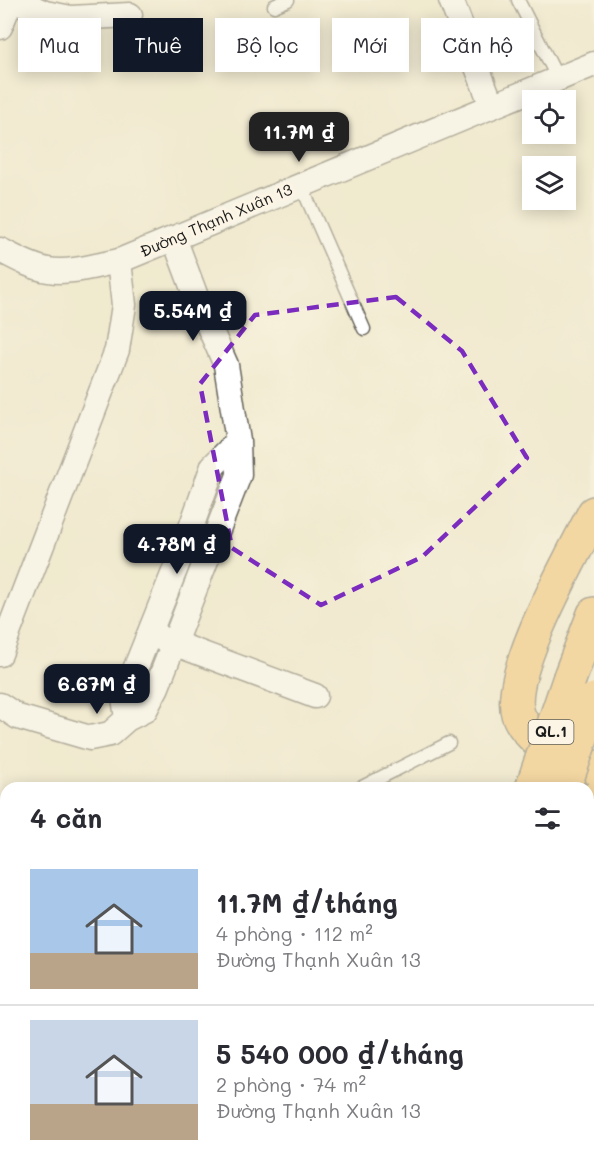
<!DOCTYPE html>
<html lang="vi">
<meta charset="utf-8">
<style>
body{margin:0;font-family:Mali,sans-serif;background:#f2f2f3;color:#2b2b33;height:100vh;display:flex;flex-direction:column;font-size:22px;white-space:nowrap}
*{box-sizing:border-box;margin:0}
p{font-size:20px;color:#7c7c81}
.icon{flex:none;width:33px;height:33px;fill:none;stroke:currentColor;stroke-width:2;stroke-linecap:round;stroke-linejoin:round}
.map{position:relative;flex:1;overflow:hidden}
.sheet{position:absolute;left:0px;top:782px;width:594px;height:386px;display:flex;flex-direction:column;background:#fff;border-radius:18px 18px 0 0;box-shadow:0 3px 15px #0003}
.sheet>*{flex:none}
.banner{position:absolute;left:18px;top:18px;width:558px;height:54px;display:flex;gap:12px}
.tools{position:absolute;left:522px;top:90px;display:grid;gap:12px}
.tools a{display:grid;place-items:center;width:54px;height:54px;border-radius:0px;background:#fff;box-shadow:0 3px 15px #0003;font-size:30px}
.price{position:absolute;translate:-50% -51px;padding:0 14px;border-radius:12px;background:#111827;color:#fff;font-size:20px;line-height:39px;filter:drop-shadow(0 2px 3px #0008)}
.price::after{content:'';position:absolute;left:50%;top:36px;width:18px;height:14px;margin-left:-9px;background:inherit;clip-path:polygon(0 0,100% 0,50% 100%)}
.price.current{background:#222;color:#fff}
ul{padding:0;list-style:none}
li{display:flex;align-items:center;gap:18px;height:150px;padding:0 30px}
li+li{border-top:2px solid #e1e1e2}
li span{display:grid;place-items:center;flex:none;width:168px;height:120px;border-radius:0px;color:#555}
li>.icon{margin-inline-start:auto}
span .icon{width:72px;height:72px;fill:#fffc;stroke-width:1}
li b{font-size:26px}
h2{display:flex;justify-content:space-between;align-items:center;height:72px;padding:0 30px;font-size:26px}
.tag{padding:0 21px;border-radius:0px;background:#fff;box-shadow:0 3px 15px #0003;font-size:21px;line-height:54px}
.tag.current{background:#111827;color:#fff}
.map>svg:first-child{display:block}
.water{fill:#65abdb;stroke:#40647c;stroke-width:1.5}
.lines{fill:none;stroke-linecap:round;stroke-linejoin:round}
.service-casing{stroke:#66645b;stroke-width:15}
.minor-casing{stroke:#66645b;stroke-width:27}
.trunk-casing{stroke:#66645b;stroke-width:36}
.path{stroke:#66645b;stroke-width:4;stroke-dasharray:4.5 4.5;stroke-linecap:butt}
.service{stroke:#fff;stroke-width:12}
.minor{stroke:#fff;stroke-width:24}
.trunk{stroke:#f7c06c;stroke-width:33}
.trunk-bridge-casing{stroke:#66645b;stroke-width:36;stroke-linecap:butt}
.trunk-bridge{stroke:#f7c06c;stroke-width:33}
.marked{fill:none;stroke:#7b2cbf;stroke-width:4.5;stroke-dasharray:12 8;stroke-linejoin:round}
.labels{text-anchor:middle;stroke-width:6;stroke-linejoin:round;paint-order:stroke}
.shield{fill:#fcf5e5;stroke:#5f5d58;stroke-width:1.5}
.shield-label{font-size:15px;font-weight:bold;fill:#1c1c1c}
.street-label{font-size:16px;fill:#1c1c1c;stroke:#fcf5e5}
</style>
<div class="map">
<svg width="594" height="1166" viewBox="0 0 594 1166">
<rect width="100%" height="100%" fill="#fcf5e5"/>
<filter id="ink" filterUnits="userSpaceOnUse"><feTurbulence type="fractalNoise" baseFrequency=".0167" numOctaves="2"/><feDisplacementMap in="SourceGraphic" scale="12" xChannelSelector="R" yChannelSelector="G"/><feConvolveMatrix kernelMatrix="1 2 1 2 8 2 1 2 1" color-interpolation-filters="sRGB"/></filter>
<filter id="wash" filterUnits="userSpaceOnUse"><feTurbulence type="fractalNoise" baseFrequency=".008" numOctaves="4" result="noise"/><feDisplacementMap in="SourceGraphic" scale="24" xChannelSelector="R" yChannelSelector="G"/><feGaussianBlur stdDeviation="1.35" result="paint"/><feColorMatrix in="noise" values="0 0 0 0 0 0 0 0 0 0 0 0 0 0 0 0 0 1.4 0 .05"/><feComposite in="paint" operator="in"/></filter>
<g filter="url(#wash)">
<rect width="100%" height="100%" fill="#f0eacf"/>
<path class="water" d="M 588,825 L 594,827 L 594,1009 L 588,1010 Z
M 6,915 L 6,1161 L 305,1161 L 294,1166 L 0,1166 L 0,918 Z"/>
</g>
<g filter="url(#ink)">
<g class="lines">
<defs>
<path id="service" d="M 518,0 L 558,79
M 274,6 L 288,0
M 301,185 L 364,329
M 360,788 L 449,743
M 588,1122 L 594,1107
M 573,1166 L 574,1161"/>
<path id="minor" d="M 15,0 L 45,13 L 71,18 L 130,15
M 451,0 L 492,106
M 0,27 L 11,0
M 0,250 C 16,258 31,267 48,270 C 71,274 97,265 119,261 L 594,64
M 160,638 L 315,696
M 0,654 L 117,350 L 124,305 L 119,261
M 0,705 L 18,717 L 90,738 L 110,734 L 127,719 L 145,710 L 157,687 L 239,475 L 238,441 L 226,365 L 198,302 L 174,238
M 127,719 L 124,697 L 184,547 L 213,466 L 238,441
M 0,883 L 6,881"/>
<path id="trunk" d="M 594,513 C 574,554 505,672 518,714 C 523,729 544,749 558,757 C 568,762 583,765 594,767
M 570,677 L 594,614
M 588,817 L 594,799
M 588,989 L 594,972
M 404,1166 L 405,1161
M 436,1166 L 438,1161
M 473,1166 L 474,1161
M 524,1166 L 526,1161"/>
</defs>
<use href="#service" class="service-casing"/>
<use href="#minor" class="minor-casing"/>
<use href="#trunk" class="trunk-casing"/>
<path class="path" d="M 0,845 L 6,851"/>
<use href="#service" class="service"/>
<use href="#minor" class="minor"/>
<use href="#trunk" class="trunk"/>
<defs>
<path id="trunk-bridge" d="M 532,788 L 570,677
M 564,788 L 594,700"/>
</defs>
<use href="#trunk-bridge" class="trunk-bridge-casing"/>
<use href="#trunk-bridge" class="trunk-bridge"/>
</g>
</g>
<path d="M0 0H594V1166H0ZM 396,297 L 462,351 L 527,458 L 422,557 L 321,605 L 232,548 L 200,384 L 255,315 Z" fill="#f0eacf" fill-opacity=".55" fill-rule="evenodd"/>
<path class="marked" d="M 396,297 L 462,351 L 527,458 L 422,557 L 321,605 L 232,548 L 200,384 L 255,315 Z"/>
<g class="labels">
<rect class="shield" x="528.5" y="720" width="45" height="24" rx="4.5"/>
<g class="shield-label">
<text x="551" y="737">QL.1</text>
</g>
<g class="street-label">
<text transform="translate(216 220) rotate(-23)" y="6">Đường Thạnh Xuân 13</text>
</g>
</g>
</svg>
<div class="tools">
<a><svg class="icon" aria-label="locate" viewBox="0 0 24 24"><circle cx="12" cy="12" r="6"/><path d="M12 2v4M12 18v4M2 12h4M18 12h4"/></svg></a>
<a><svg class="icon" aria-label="layers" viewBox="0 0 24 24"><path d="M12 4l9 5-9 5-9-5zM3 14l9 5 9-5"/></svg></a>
</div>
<b class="price current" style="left:299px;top:163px">11.7M ₫</b>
<b class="price" style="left:193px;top:342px">5.54M ₫</b>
<b class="price" style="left:177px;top:575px">4.78M ₫</b>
<b class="price" style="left:97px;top:715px">6.67M ₫</b>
<div class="banner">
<a class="tag">Mua</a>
<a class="tag current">Thuê</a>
<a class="tag">Bộ lọc</a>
<a class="tag">Mới</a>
<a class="tag">Căn hộ</a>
</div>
<section class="sheet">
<h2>4 căn<svg class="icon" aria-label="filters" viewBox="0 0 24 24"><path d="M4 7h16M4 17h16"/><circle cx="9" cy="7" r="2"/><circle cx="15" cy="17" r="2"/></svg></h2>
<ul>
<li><span style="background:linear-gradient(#a9c7e8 70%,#b9a48a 0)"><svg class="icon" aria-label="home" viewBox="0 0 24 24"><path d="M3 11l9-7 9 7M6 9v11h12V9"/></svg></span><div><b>11.7M ₫/tháng</b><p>4 phòng · 112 m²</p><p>Đường Thạnh Xuân 13</p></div></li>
<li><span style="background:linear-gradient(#c9d6e8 70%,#b9a48a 0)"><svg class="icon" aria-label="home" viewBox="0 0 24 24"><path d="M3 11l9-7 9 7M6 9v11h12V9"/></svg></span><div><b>5 540 000 ₫/tháng</b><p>2 phòng · 74 m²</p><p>Đường Thạnh Xuân 13</p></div></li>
</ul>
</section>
</div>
